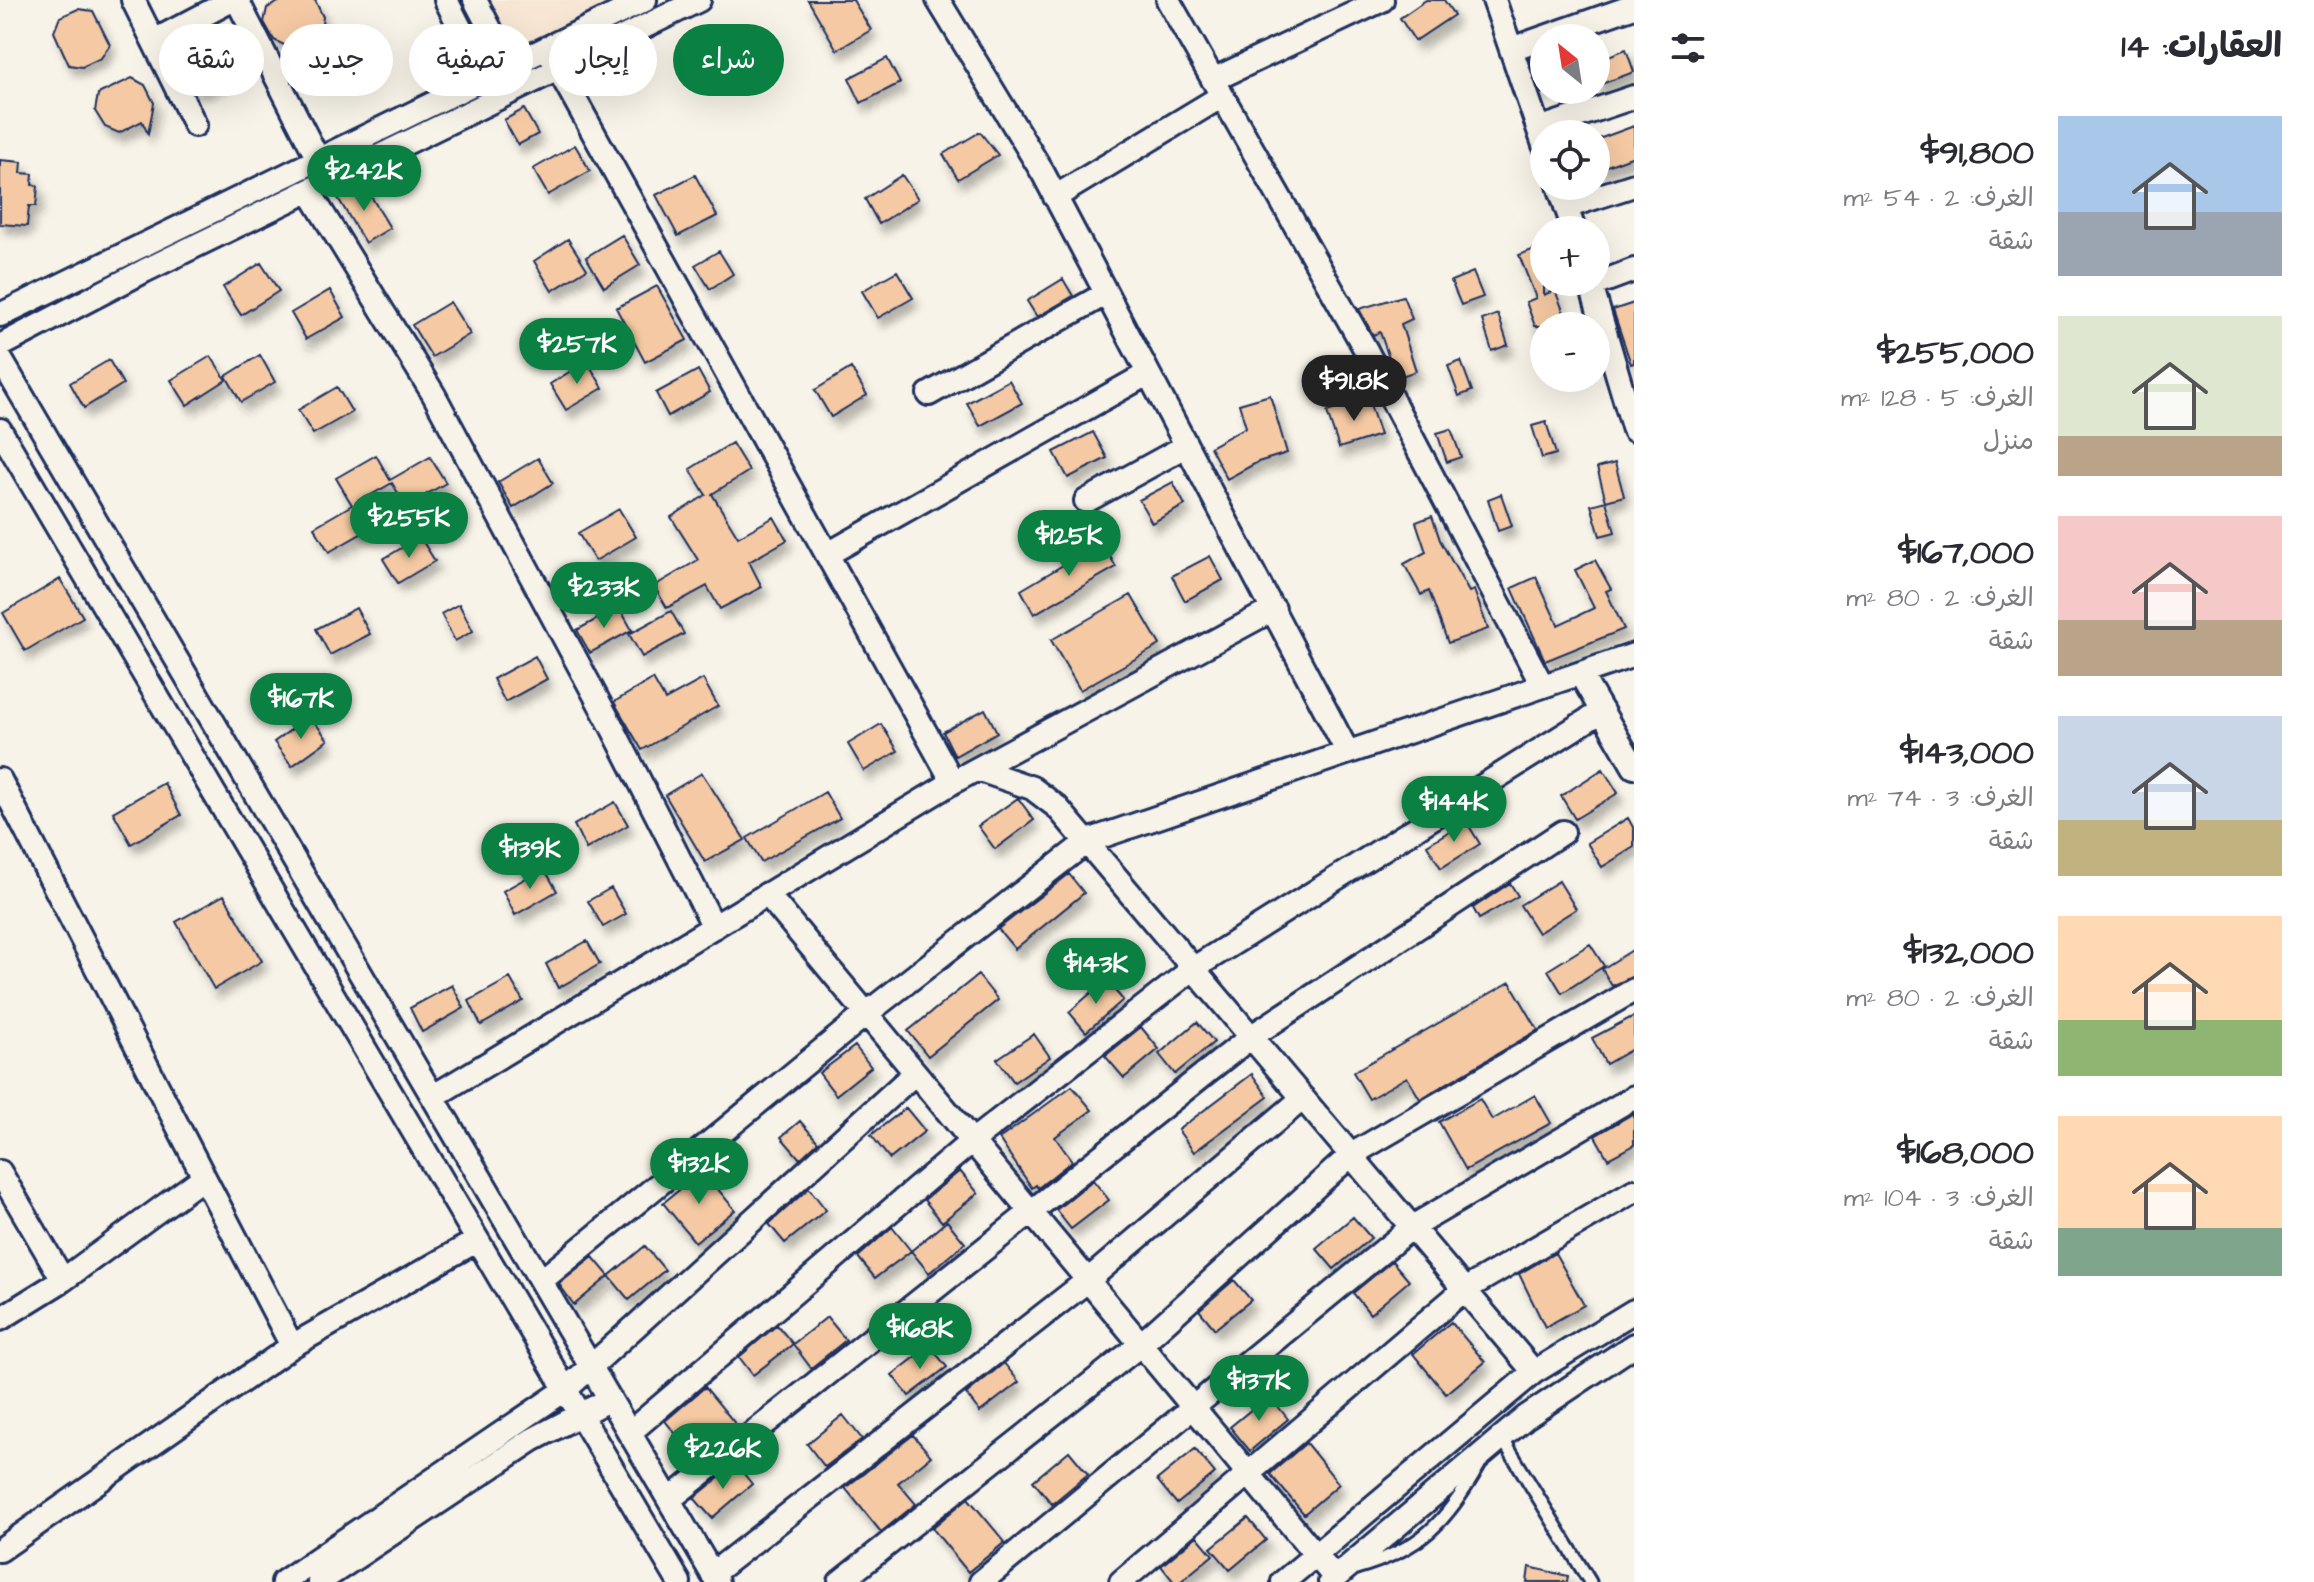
<!DOCTYPE html>
<html lang="ar">
<meta charset="utf-8">
<style>
body{margin:0;font-family:"Architects Daughter","Playpen Sans Arabic",sans-serif;background:#f7f7f7;color:#2b2b33;direction:rtl;height:100vh;display:flex;flex-direction:column;font-size:30px;white-space:nowrap}
*{box-sizing:border-box;margin:0}
p{font-size:26px;color:#7c7c81}
.icon{flex:none;width:44px;height:44px;fill:none;stroke:currentColor;stroke-width:2;stroke-linecap:round;stroke-linejoin:round}
.map{position:relative;flex:1;overflow:hidden;direction:ltr}
.side{display:flex;flex-direction:column;background:#fff;width:680px}
.side>*{flex:none}
.guide{position:absolute;left:24px;top:24px;width:760px;height:72px;direction:rtl;display:flex;gap:16px}
.needle{width:52px;rotate:330deg}
.fabs{position:absolute;left:1530px;top:24px;display:grid;gap:16px}
.fabs a{display:grid;place-items:center;width:80px;height:80px;border-radius:50%;background:#fff;box-shadow:0 8px 32px #0002;font-size:40px}
.price{position:absolute;translate:-50% -68px;padding:0 18px;border-radius:28px;background:#0b8043;color:#fff;font-size:26px;line-height:52px;filter:drop-shadow(0 2px 4px #0008)}
.price::after{content:'';position:absolute;left:50%;top:48px;width:24px;height:18px;margin-left:-12px;background:inherit;clip-path:polygon(0 0,100% 0,50% 100%)}
.price.on{background:#222;color:#fff}
ul{padding:0;list-style:none}
li{display:flex;align-items:center;gap:24px;height:200px;padding:0 32px}
li span{display:grid;place-items:center;flex:none;width:224px;height:160px;border-radius:0px;color:#555}
li>.icon{margin-inline-start:auto}
span .icon{width:96px;height:96px;fill:#fffc;stroke-width:1}
li b{font-size:34px}
h2{display:flex;justify-content:space-between;align-items:center;height:96px;padding:0 32px;font-size:34px}
.tag{padding:0 28px;border-radius:36px;background:#fff;box-shadow:0 8px 32px #0002;font-size:28px;line-height:72px}
.tag.on{background:#0b8043;color:#fff}
main{display:flex;flex:1;min-height:0}
.map>svg:first-child{display:block}
.built{fill:#f6e6d3}
.building{fill:#f4c9a3;stroke:#1b2f5e;stroke-width:2;filter:url(#shadow)}
.lines{fill:none;stroke-linecap:round;stroke-linejoin:round}
.lane-casing{stroke:#1b2f5e;stroke-width:17}
.street-casing{stroke:#1b2f5e;stroke-width:28}
.lane{stroke:#f7f3e8;stroke-width:11}
.street{stroke:#f7f3e8;stroke-width:22}
</style>
<main>
<section class="side">
<h2>العقارات: 14<svg class="icon" aria-label="filters" viewBox="0 0 24 24"><path d="M4 7h16M4 17h16"/><circle cx="9" cy="7" r="2"/><circle cx="15" cy="17" r="2"/></svg></h2>
<ul>
<li><span style="background:linear-gradient(#a9c7e8 60%,#9aa5b1 0)"><svg class="icon" aria-label="home" viewBox="0 0 24 24"><path d="M3 11l9-7 9 7M6 9v11h12V9"/></svg></span><div><b>$91,800</b><p>الغرف: 2 · 54 m²</p><p>شقة</p></div></li>
<li><span style="background:linear-gradient(#dfe7d0 75%,#b9a48a 0)"><svg class="icon" aria-label="home" viewBox="0 0 24 24"><path d="M3 11l9-7 9 7M6 9v11h12V9"/></svg></span><div><b>$255,000</b><p>الغرف: 5 · 128 m²</p><p>منزل</p></div></li>
<li><span style="background:linear-gradient(#f6c9c9 65%,#b9a48a 0)"><svg class="icon" aria-label="home" viewBox="0 0 24 24"><path d="M3 11l9-7 9 7M6 9v11h12V9"/></svg></span><div><b>$167,000</b><p>الغرف: 2 · 80 m²</p><p>شقة</p></div></li>
<li><span style="background:linear-gradient(#c9d6e8 65%,#c2b280 0)"><svg class="icon" aria-label="home" viewBox="0 0 24 24"><path d="M3 11l9-7 9 7M6 9v11h12V9"/></svg></span><div><b>$143,000</b><p>الغرف: 3 · 74 m²</p><p>شقة</p></div></li>
<li><span style="background:linear-gradient(#ffd9b3 65%,#8fb573 0)"><svg class="icon" aria-label="home" viewBox="0 0 24 24"><path d="M3 11l9-7 9 7M6 9v11h12V9"/></svg></span><div><b>$132,000</b><p>الغرف: 2 · 80 m²</p><p>شقة</p></div></li>
<li><span style="background:linear-gradient(#ffd9b3 70%,#7fa58c 0)"><svg class="icon" aria-label="home" viewBox="0 0 24 24"><path d="M3 11l9-7 9 7M6 9v11h12V9"/></svg></span><div><b>$168,000</b><p>الغرف: 3 · 104 m²</p><p>شقة</p></div></li>
</ul>
</section>
<div class="map">
<svg width="1634" height="1582" viewBox="0 0 1634 1582">
<defs>
<filter id="shadow"><feDropShadow dx="5" dy="9" stdDeviation="4" flood-color="#0004"/></filter>
</defs>
<rect width="100%" height="100%" fill="#f7f3e8"/>
<filter id="ink" filterUnits="userSpaceOnUse"><feTurbulence type="fractalNoise" baseFrequency=".0125" numOctaves="2"/><feDisplacementMap in="SourceGraphic" scale="16" xChannelSelector="R" yChannelSelector="G"/><feConvolveMatrix kernelMatrix="1 2 1 2 8 2 1 2 1" color-interpolation-filters="sRGB"/></filter>
<g filter="url(#ink)">
<path class="built" d="M 467,0 L 652,0 L 486,79 Z"/>
<path class="building" d="M 282,0 L 315,0 L 323,17 L 318,48 L 311,35 L 288,47 L 274,40 L 264,22 L 267,8 Z
M 808,0 L 853,0 L 871,30 L 837,50 Z
M 1426,0 L 1444,0 L 1454,15 L 1415,41 L 1400,18 Z
M 78,9 L 93,11 L 110,45 L 101,58 L 82,67 L 69,65 L 54,32 L 60,17 Z
M 214,34 L 227,42 L 237,61 L 235,74 L 201,90 L 191,86 L 178,60 L 180,52 Z
M 1626,49 L 1634,72 L 1596,86 L 1596,61 Z
M 1544,52 L 1544,93 L 1542,93 L 1529,57 Z
M 887,58 L 900,83 L 861,103 L 849,78 Z
M 132,78 L 145,85 L 154,103 L 148,134 L 142,121 L 119,133 L 105,127 L 95,111 L 98,94 Z
M 524,109 L 538,134 L 518,145 L 504,120 Z
M 1634,126 L 1634,156 L 1596,170 L 1596,140 Z
M 980,132 L 998,155 L 958,179 L 943,154 Z
M 575,145 L 590,171 L 548,195 L 533,169 Z
M 0,160 L 22,162 L 21,173 L 33,174 L 32,185 L 38,186 L 36,206 L 29,206 L 27,226 L 0,224 Z
M 695,175 L 717,216 L 678,236 L 656,195 Z
M 902,175 L 918,199 L 879,224 L 865,199 Z
M 363,183 L 390,228 L 365,243 L 338,198 Z
M 622,235 L 640,265 L 604,287 L 586,257 Z
M 568,239 L 587,269 L 552,291 L 534,261 Z
M 1540,247 L 1544,258 L 1544,295 L 1555,290 L 1569,326 L 1535,326 L 1526,302 L 1536,298 L 1519,255 Z
M 719,251 L 733,274 L 710,289 L 695,265 Z
M 261,263 L 279,291 L 241,315 L 223,287 Z
M 897,271 L 913,298 L 878,318 L 862,291 Z
M 1473,272 L 1483,297 L 1461,305 L 1451,281 Z
M 1063,279 L 1073,296 L 1037,317 L 1027,301 Z
M 657,286 L 687,340 L 645,362 L 616,308 Z
M 330,290 L 345,317 L 306,339 L 291,313 Z
M 1403,296 L 1412,319 L 1401,324 L 1416,371 L 1396,378 L 1380,332 L 1373,335 L 1359,309 Z
M 450,302 L 470,334 L 432,357 L 412,325 Z
M 1634,303 L 1634,363 L 1631,364 L 1613,310 Z
M 1498,314 L 1508,345 L 1492,351 L 1482,320 Z
M 260,355 L 275,382 L 241,402 L 226,376 Z
M 211,356 L 226,380 L 187,405 L 171,380 Z
M 109,360 L 123,384 L 84,408 L 70,383 Z
M 587,361 L 603,388 L 566,410 L 550,384 Z
M 1461,361 L 1472,391 L 1459,396 L 1448,366 Z
M 851,368 L 867,395 L 831,417 L 815,390 Z
M 698,370 L 710,392 L 668,416 L 656,393 Z
M 1009,380 L 1022,403 L 980,426 L 967,403 Z
M 337,387 L 352,412 L 313,434 L 298,410 Z
M 1270,395 L 1287,453 L 1258,462 L 1227,479 L 1210,447 L 1246,427 L 1239,404 Z
M 1368,398 L 1380,435 L 1339,448 L 1327,412 Z
M 1546,422 L 1556,454 L 1542,458 L 1532,426 Z
M 1451,429 L 1461,457 L 1447,462 L 1437,433 Z
M 1093,432 L 1107,458 L 1068,478 L 1054,452 Z
M 732,443 L 749,471 L 712,494 L 738,537 L 774,517 L 787,540 L 749,562 L 762,587 L 720,609 L 707,586 L 667,608 L 654,586 L 698,560 L 671,517 L 706,495 L 690,469 Z
M 376,455 L 390,480 L 430,457 L 446,483 L 406,506 L 392,483 L 357,503 L 371,528 L 329,552 L 314,527 L 352,505 L 336,478 Z
M 538,458 L 553,483 L 513,508 L 498,482 Z
M 1615,463 L 1624,496 L 1606,501 L 1597,468 Z
M 1173,482 L 1185,505 L 1152,523 L 1139,500 Z
M 1501,494 L 1512,526 L 1498,531 L 1488,499 Z
M 1606,501 L 1615,532 L 1600,536 L 1591,505 Z
M 619,509 L 636,537 L 595,561 L 578,533 Z
M 1432,516 L 1440,540 L 1469,592 L 1474,590 L 1488,629 L 1448,643 L 1429,591 L 1421,595 L 1404,564 L 1426,552 L 1416,522 Z
M 420,537 L 435,561 L 398,583 L 383,559 Z
M 1102,542 L 1116,567 L 1034,614 L 1021,590 Z
M 1210,556 L 1223,580 L 1185,601 L 1172,576 Z
M 1595,560 L 1611,589 L 1606,591 L 1624,629 L 1545,661 L 1512,588 L 1536,577 L 1558,625 L 1594,608 L 1575,570 Z
M 60,579 L 83,617 L 25,651 L 3,613 Z
M 1131,595 L 1160,645 L 1080,690 L 1051,640 Z
M 459,604 L 473,631 L 455,641 L 441,614 Z
M 619,607 L 632,630 L 590,653 L 577,630 Z
M 356,608 L 370,634 L 330,655 L 316,629 Z
M 671,611 L 684,634 L 642,657 L 629,634 Z
M 535,656 L 547,679 L 505,702 L 493,679 Z
M 653,679 L 665,700 L 703,679 L 718,706 L 642,750 L 614,702 Z
M 985,709 L 997,732 L 955,756 L 943,732 Z
M 310,716 L 328,740 L 292,766 L 274,742 Z
M 881,724 L 898,751 L 864,771 L 848,744 Z
M 1603,769 L 1618,793 L 1575,819 L 1561,796 Z
M 702,773 L 745,840 L 705,862 L 665,795 Z
M 164,783 L 181,815 L 131,844 L 113,812 Z
M 825,792 L 840,818 L 761,862 L 747,838 Z
M 1018,798 L 1034,820 L 995,849 L 978,826 Z
M 615,802 L 628,825 L 586,849 L 574,825 Z
M 1628,818 L 1634,829 L 1634,847 L 1602,867 L 1587,843 Z
M 1466,821 L 1480,844 L 1441,868 L 1427,845 Z
M 544,868 L 557,891 L 515,915 L 503,891 Z
M 1069,874 L 1084,893 L 1015,949 L 998,929 Z
M 1559,881 L 1576,909 L 1538,933 L 1520,905 Z
M 1510,883 L 1518,896 L 1479,919 L 1473,908 Z
M 611,888 L 626,914 L 603,927 L 588,901 Z
M 224,895 L 262,961 L 214,989 L 176,922 Z
M 587,941 L 600,964 L 558,988 L 546,964 Z
M 1590,944 L 1604,966 L 1562,993 L 1548,970 Z
M 1634,949 L 1634,976 L 1612,986 L 1602,969 Z
M 978,975 L 998,1000 L 928,1056 L 908,1031 Z
M 510,978 L 523,1001 L 481,1025 L 469,1001 Z
M 1106,980 L 1123,1000 L 1086,1032 L 1069,1012 Z
M 1510,982 L 1538,1030 L 1420,1099 L 1407,1077 L 1369,1099 L 1353,1072 Z
M 452,985 L 464,1008 L 422,1032 L 410,1008 Z
M 1634,1016 L 1634,1048 L 1606,1064 L 1592,1038 Z
M 1197,1022 L 1214,1042 L 1175,1074 L 1159,1054 Z
M 1141,1027 L 1159,1049 L 1124,1078 L 1105,1056 Z
M 1034,1034 L 1050,1057 L 1014,1082 L 997,1059 Z
M 855,1046 L 871,1067 L 836,1095 L 819,1073 Z
M 1252,1074 L 1268,1097 L 1194,1152 L 1178,1130 Z
M 1072,1086 L 1092,1110 L 1055,1137 L 1072,1161 L 1038,1188 L 1036,1185 L 1032,1188 L 999,1139 Z
M 1535,1095 L 1551,1123 L 1466,1170 L 1439,1122 L 1480,1099 L 1492,1120 Z
M 906,1108 L 925,1131 L 890,1159 L 871,1135 Z
M 1634,1113 L 1634,1145 L 1608,1159 L 1595,1136 Z
M 800,1121 L 818,1142 L 800,1159 L 781,1137 Z
M 703,1171 L 735,1210 L 695,1242 L 663,1203 Z
M 960,1171 L 978,1193 L 942,1222 L 924,1200 Z
M 1093,1180 L 1109,1200 L 1071,1229 L 1056,1210 Z
M 809,1188 L 826,1210 L 785,1243 L 769,1224 Z
M 1353,1217 L 1371,1238 L 1334,1269 L 1316,1248 Z
M 947,1221 L 965,1243 L 929,1273 L 911,1251 Z
M 892,1227 L 911,1251 L 875,1278 L 858,1257 Z
M 645,1246 L 665,1270 L 629,1300 L 609,1276 Z
M 1555,1253 L 1584,1305 L 1545,1327 L 1519,1274 Z
M 593,1257 L 609,1276 L 574,1305 L 559,1284 Z
M 1392,1261 L 1409,1281 L 1370,1314 L 1353,1293 Z
M 1234,1280 L 1251,1300 L 1215,1329 L 1199,1310 Z
M 827,1317 L 846,1340 L 811,1368 L 793,1344 Z
M 1451,1322 L 1485,1362 L 1446,1394 L 1413,1354 Z
M 777,1325 L 793,1344 L 753,1375 L 739,1357 Z
M 930,1346 L 947,1367 L 909,1396 L 892,1375 Z
M 1004,1363 L 1019,1382 L 980,1412 L 966,1394 Z
M 705,1387 L 738,1427 L 697,1460 L 665,1421 Z
M 1269,1395 L 1288,1419 L 1250,1451 L 1230,1427 Z
M 843,1415 L 862,1439 L 825,1467 L 807,1444 Z
M 913,1435 L 931,1456 L 898,1483 L 916,1504 L 881,1532 L 845,1488 Z
M 1306,1443 L 1339,1484 L 1304,1514 L 1270,1474 Z
M 1195,1449 L 1215,1473 L 1177,1504 L 1157,1480 Z
M 1069,1451 L 1088,1474 L 1052,1504 L 1033,1481 Z
M 736,1464 L 752,1484 L 712,1518 L 694,1498 Z
M 968,1498 L 1005,1542 L 968,1572 L 932,1528 Z
M 1248,1518 L 1266,1540 L 1230,1570 L 1211,1548 Z
M 1197,1536 L 1213,1555 L 1180,1582 L 1174,1582 L 1161,1566 Z
M 1529,1567 L 1568,1576 L 1567,1582 L 1527,1582 Z"/>
<g class="lines">
<defs>
<path id="lane" d="M 1502,1438 L 1590,1582
M 1356,1568 C 1420,1550 1447,1522 1479,1465"/>
<path id="street" d="M 133,0 L 195,125
M 237,0 L 325,173
M 446,0 L 486,79
M 475,0 L 510,67
M 938,0 L 1043,173 L 1347,751
M 1168,0 L 1367,352 L 1542,685
M 1494,0 L 1544,145
M 154,41 L 232,0
M 547,49 L 953,782
M 1511,49 L 1634,6
M 1213,80 L 1382,0
M 1539,129 L 1634,97
M 1559,186 L 1574,230
M 309,191 L 434,395 L 611,725 L 714,927
M 1055,197 L 1222,96
M 1566,207 L 1634,185
M 1590,282 L 1634,430
M 1591,286 L 1634,270
M 0,315 L 645,0
M 0,346 L 144,271 L 699,0
M 0,358 L 717,1582
M 929,394 L 1105,294
M 0,430 L 679,1582
M 1086,501 L 1186,446
M 828,554 L 1147,374
M 1581,675 L 1634,767
M 977,769 L 1032,788 L 1057,807 L 1534,1372
M 0,780 L 204,1177 L 63,1280 L 0,1319
M 767,894 L 1335,1578
M 434,1096 L 953,782 L 1274,609
M 0,1172 L 63,1280
M 204,1177 L 292,1346
M 541,1281 L 866,1014 L 1088,841 L 1634,655
M 629,1433 L 971,1142 L 1194,968 L 1602,711
M 669,1500 L 1252,1036 L 1563,832
M 0,1550 L 292,1346 L 476,1241
M 712,1574 L 1087,1281 L 1303,1098
M 283,1582 L 565,1390 L 915,1073
M 319,1582 L 532,1440 L 610,1399
M 840,1582 L 1140,1345 L 1351,1155 L 1634,990
M 981,1582 L 1412,1227 L 1634,1097
M 1121,1582 L 1464,1290 L 1634,1191
M 1283,1582 L 1534,1372 L 1634,1311
M 1330,1582 L 1526,1417 L 1634,1345"/>
</defs>
<use href="#lane" class="lane-casing"/>
<use href="#street" class="street-casing"/>
<use href="#lane" class="lane"/>
<use href="#street" class="street"/>
</g>
</g>
</svg>
<div class="fabs">
<a><svg class="needle" viewBox="-14 -14 28 28"><path d="M0-13l5 13h-10z" fill="#e53935"/><path d="M0 13l5-13h-10z" fill="#7c7c81"/></svg></a>
<a><svg class="icon" aria-label="locate" viewBox="0 0 24 24"><circle cx="12" cy="12" r="6"/><path d="M12 2v4M12 18v4M2 12h4M18 12h4"/></svg></a>
<a>+</a>
<a>−</a>
</div>
<b class="price" style="left:364px;top:213px">$242K</b>
<b class="price" style="left:577px;top:386px">$257K</b>
<b class="price on" style="left:1354px;top:423px">$91.8K</b>
<b class="price" style="left:409px;top:560px">$255K</b>
<b class="price" style="left:1069px;top:578px">$125K</b>
<b class="price" style="left:604px;top:630px">$233K</b>
<b class="price" style="left:301px;top:741px">$167K</b>
<b class="price" style="left:1454px;top:844px">$144K</b>
<b class="price" style="left:530px;top:891px">$139K</b>
<b class="price" style="left:1096px;top:1006px">$143K</b>
<b class="price" style="left:699px;top:1206px">$132K</b>
<b class="price" style="left:920px;top:1371px">$168K</b>
<b class="price" style="left:1259px;top:1423px">$137K</b>
<b class="price" style="left:723px;top:1491px">$226K</b>
<div class="guide">
<a class="tag on">شراء</a>
<a class="tag">إيجار</a>
<a class="tag">تصفية</a>
<a class="tag">جديد</a>
<a class="tag">شقة</a>
</div>
</div>
</main>
